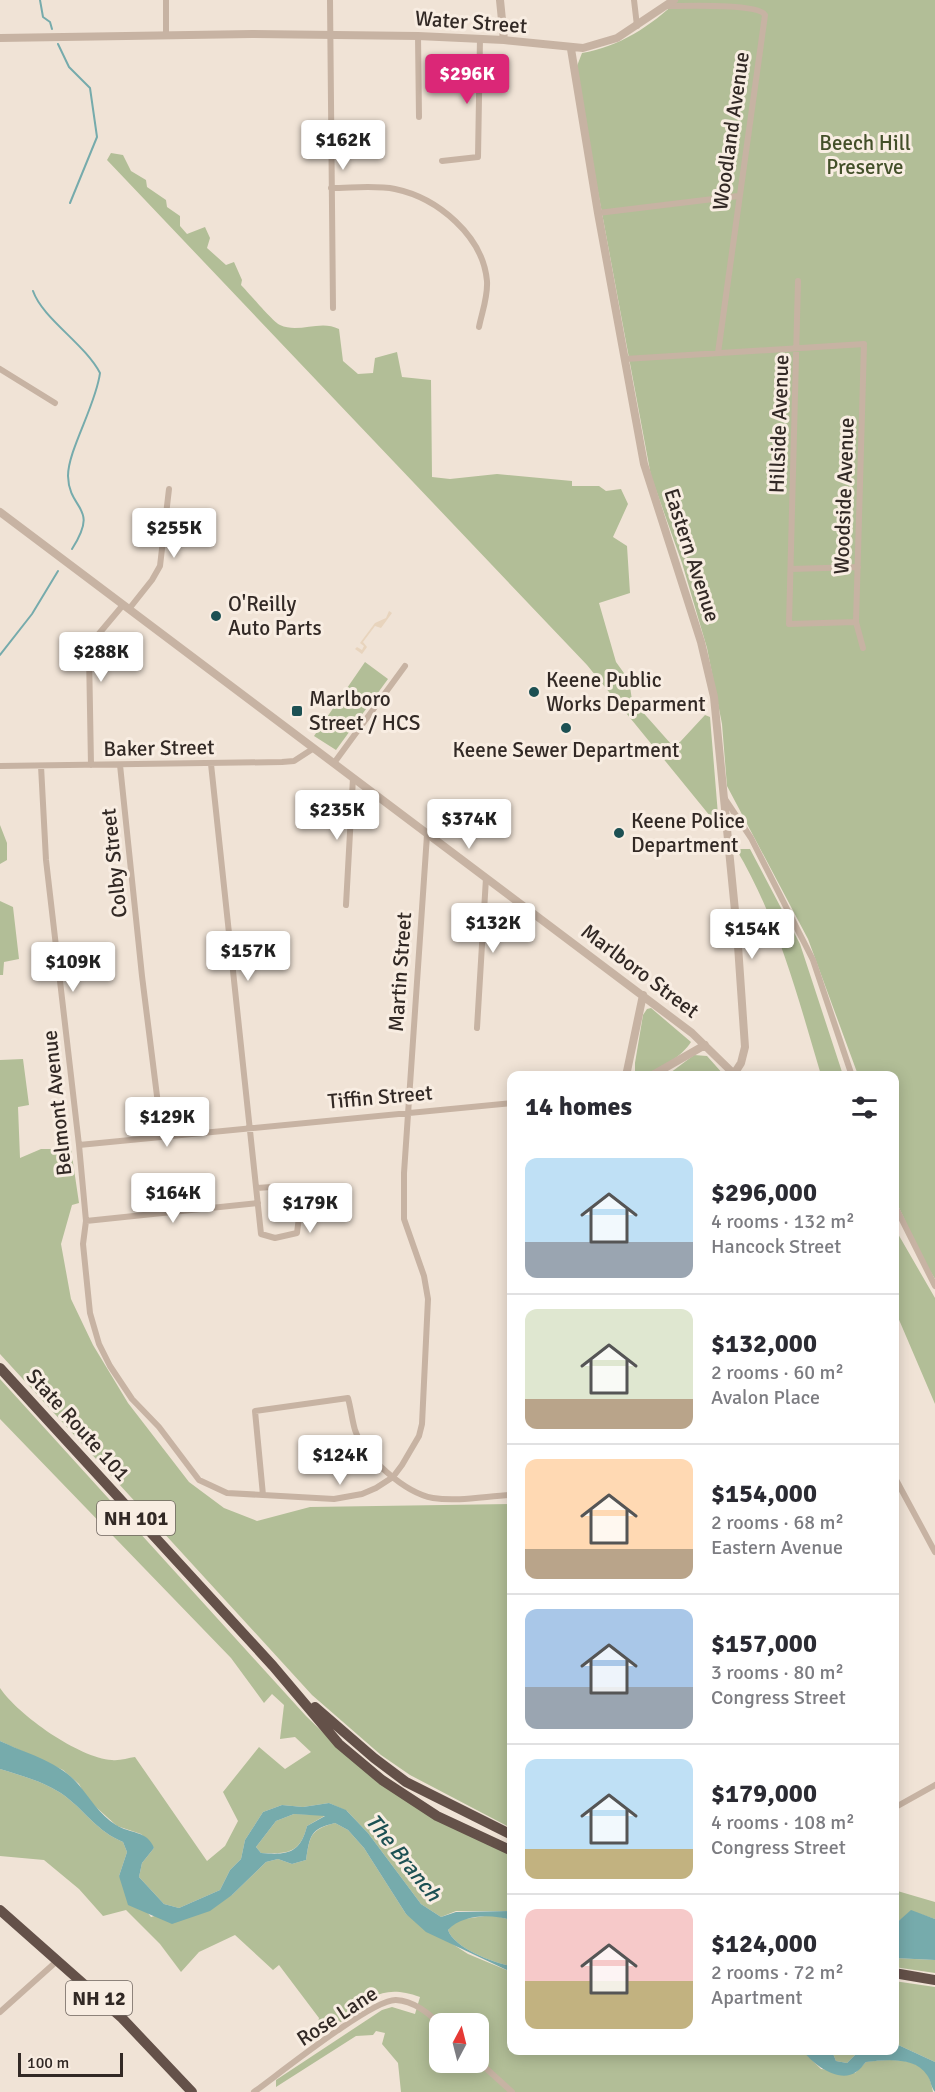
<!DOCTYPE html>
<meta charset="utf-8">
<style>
body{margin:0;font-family:Signika,sans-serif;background:#f7f7f7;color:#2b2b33;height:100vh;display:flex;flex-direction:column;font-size:22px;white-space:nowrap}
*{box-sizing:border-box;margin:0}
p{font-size:20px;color:#7c7c81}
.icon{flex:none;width:33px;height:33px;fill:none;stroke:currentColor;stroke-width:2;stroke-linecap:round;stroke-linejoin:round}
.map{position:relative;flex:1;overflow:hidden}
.details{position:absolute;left:507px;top:1071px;width:392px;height:984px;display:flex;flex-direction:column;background:#fff;border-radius:12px;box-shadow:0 3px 15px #0003}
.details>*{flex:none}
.needle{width:39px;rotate:7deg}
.tools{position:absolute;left:429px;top:2013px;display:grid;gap:12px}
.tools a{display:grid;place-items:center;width:60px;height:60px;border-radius:12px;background:#fff;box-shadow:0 3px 15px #0003;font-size:30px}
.scale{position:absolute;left:18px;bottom:15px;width:105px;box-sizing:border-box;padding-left:6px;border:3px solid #322925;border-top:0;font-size:16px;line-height:21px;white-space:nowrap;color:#322925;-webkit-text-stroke:4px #f8ede2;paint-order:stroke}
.price{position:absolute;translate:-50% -51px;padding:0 14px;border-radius:6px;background:#fff;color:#222;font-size:20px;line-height:39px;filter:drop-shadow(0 2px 3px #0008)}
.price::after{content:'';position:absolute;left:50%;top:36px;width:18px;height:14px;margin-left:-9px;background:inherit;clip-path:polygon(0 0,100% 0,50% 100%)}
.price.selected{background:#db2777;color:#fff}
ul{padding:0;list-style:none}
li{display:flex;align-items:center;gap:18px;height:150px;padding:0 18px}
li+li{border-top:2px solid #e1e1e2}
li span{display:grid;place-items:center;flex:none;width:168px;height:120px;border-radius:12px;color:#555}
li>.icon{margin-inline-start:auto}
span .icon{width:72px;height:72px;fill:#fffc;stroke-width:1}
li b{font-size:26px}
h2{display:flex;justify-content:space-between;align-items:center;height:72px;padding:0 18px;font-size:26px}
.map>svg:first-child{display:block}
.green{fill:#b2be97;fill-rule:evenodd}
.plaza{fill:#e8d4bd}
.water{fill:#76abac;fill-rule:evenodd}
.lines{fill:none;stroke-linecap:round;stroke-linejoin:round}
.stream{stroke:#76abac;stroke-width:2}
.minor{stroke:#c7b3a3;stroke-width:6}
.tertiary{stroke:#c7b3a3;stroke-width:8}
.trunk{stroke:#645149;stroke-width:10}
.poi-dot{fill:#1c5053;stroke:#f8ede2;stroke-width:2}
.labels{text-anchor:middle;stroke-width:6;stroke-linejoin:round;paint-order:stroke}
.shield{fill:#f8ede2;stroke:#6d645e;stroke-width:1.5}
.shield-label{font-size:20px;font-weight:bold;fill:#322925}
.street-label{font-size:21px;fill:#322925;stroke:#f8ede2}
.park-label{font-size:21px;fill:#435029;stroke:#f8ede2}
.poi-label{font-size:21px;fill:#322925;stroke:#f8ede2;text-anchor:start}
.water-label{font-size:22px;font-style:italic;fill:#1c5053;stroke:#f8ede2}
</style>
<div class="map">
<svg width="935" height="2092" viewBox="0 0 935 2092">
<rect width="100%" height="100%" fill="#f0e3d6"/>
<path class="green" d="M 678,0 L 935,0 L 935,1279 L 924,1261 L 894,1197 L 894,1076 L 858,1075 L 808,939 L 727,786 L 722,724 L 707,648 L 682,563 L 651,476 L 596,181 L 577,66 L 582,53 C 619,47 651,26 678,0 Z
M 111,153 L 123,155 L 131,171 L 146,180 L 147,187 L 166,200 L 167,207 L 180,216 L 180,226 L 187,234 L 205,227 L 210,238 L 207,248 L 226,265 L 234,262 L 242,280 L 241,285 C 248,292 274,323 280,325 C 299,334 320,319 339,329 L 343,361 L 358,374 L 373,373 L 375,358 L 397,352 L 402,377 L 431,380 L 432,477 L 450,479 L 497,474 L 572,481 L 572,486 L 599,486 L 606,491 L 621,489 L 628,504 L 613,537 L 627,546 L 630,593 L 599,603 L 616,662 L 629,680 L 632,700 L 671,744 L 680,742 L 705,715 L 710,717 L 719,827 L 587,665 L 107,160 Z
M 365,662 L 388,679 L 336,750 L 314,736 Z
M 0,825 L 7,843 L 7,860 L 0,864 Z
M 736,849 L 750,849 L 800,944 L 843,1075 L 821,1075 C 798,998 778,919 736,849 Z
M 0,901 L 13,907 L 19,959 L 4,962 L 3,975 L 0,975 Z
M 651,1008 L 691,1042 C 683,1056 652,1076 635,1075 L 635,1063 L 643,1015 L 647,1009 Z
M 694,1055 L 707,1056 L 724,1075 L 666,1076 Z
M 23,1059 L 29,1105 L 18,1107 L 20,1158 L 41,1149 L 71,1149 L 79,1203 L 72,1205 L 61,1244 L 71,1299 L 93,1345 L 128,1403 L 189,1482 L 224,1508 L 257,1521 L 310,1507 L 511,1504 L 511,1828 L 410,1775 L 381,1755 L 312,1695 L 0,1354 L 0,1060 Z
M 894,1227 L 935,1298 L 935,1404 L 894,1308 Z
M 0,1379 L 306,1716 L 344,1753 L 388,1788 L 511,1855 L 511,1911 L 456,1911 L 441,1917 L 421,1904 L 368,1833 L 347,1811 L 329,1803 L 303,1807 L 282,1805 L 263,1812 L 245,1840 L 241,1859 L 230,1870 L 220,1890 L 179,1908 L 164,1904 L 139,1877 L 142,1863 L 154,1848 L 141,1834 L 117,1826 L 87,1799 L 79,1784 L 63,1770 L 0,1741 L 0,1688 C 18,1715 79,1758 112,1760 C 119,1761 128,1758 135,1757 L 207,1861 L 225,1846 L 238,1821 L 223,1792 L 259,1747 L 285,1769 L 311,1752 L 295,1737 L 280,1739 L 284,1705 L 272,1694 L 264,1703 L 231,1658 L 0,1419 Z
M 0,1769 C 22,1776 46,1782 65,1796 C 87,1813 97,1831 123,1842 L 127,1852 L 119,1876 L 151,1917 L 232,1895 L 266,1862 L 278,1859 L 292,1864 L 306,1860 C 310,1835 310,1830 335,1823 L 348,1830 L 364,1848 L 406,1914 L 468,1954 L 511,1972 L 512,2050 L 803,2051 L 821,2069 L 855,2073 L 866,2062 C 884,2060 913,2056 927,2073 C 930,2078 932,2087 933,2092 L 401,2092 L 398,2063 L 382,2044 L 385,2033 L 376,2031 L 373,2035 L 356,2036 L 276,2087 L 276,2080 L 382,2010 L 392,2007 L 415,2014 L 420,1997 C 359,1975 362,2030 317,2027 L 319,2018 L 279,1965 L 273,1970 L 235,1935 L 199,1952 L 181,1972 L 160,1944 L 126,1910 L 103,1916 L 79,1889 L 44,1860 L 0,1856 ZM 440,2024 L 478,2024 L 478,2062 L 440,2062 Z
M 294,1814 L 326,1815 L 307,1826 C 300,1854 287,1854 261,1853 L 256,1847 L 276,1821 Z
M 894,1890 L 935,1902 L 935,1919 L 911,1911 L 894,1925 Z
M 492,1915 L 511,1920 L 511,1966 C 494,1963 454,1948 448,1930 L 457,1920 Z
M 894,1958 L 935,1960 L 935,1973 L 894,1967 Z
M 894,1981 L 935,1987 L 935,2062 L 894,2043 Z
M 832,2051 L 859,2051 L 847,2063 L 836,2061 Z"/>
<path class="plaza" d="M 389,611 L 392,613 L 381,628 L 375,626 L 363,642 L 367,647 L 362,654 L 355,649 L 357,647 L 362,650 L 364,646 L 360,643 L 375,623 L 386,618 Z"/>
<path class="water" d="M 0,1741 C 25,1753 60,1762 78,1784 C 90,1798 99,1814 116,1825 C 130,1834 147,1830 154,1848 L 142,1863 L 139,1877 L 164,1904 L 179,1908 L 220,1890 L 230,1870 L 241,1859 L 245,1840 L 263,1812 L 282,1805 L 303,1807 L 329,1803 L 346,1810 L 368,1833 L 421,1904 L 441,1917 L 456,1912 L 511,1911 L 511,1920 C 491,1914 463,1914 448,1930 C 454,1948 494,1963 511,1966 L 511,1972 L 426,1932 L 406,1914 L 364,1848 L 348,1830 L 335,1823 C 310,1829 310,1835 306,1860 L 292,1864 L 278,1859 L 266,1862 L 232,1895 L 210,1911 L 172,1924 L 128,1905 L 119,1876 L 127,1852 L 123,1842 C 97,1831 87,1813 65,1796 C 46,1782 22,1776 0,1769 ZM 294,1814 L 325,1816 L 307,1826 C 300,1854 287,1855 261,1853 L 256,1847 L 276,1821 Z
M 911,1910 L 935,1919 L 935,1960 L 894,1958 L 894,1925 Z
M 894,2043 L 935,2062 L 935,2092 C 931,2088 931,2080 927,2075 C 915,2056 884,2060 866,2062 C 863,2065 860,2070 856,2072 C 839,2084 813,2064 803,2051 L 832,2051 L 836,2061 L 847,2063 L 859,2051 L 894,2050 Z"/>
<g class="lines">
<path class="stream" d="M 40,0 L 43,17 L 50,22 L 52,29
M 58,44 L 69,67 L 90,88 L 97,137 L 70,203
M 33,291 C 43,319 84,343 100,373 C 96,405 68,450 68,476 C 69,512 100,505 72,549
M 0,655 L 32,614 L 58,571"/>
<path class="minor" d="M 166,0 L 166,35
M 330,0 L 333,308
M 634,0 L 637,26
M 668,6 C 685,6 759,3 765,15 L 718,353
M 418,36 L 419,117
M 442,161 L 478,157 L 480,38
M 331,188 C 352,188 375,185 395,189 C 438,198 483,236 487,281 C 488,297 482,312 479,327
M 598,213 L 738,196
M 798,281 L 789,624 L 856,622
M 625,359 L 864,344 L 856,622 L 863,648
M 0,369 L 55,403
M 791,569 L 858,567
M 129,609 L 152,580 L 160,566 L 169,489
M 334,763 L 405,666
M 211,764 L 261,1234 L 275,1238 L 297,1233 L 299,1217 L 294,1190 L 285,1186 L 257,1188
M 91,765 L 89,653 L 97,636 L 123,605
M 120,765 L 142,976 L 162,1136
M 0,766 L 282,762 L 294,761 L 314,748
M 41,766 L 46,860 L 79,1145 L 86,1221 L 83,1244 L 90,1313 L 99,1344 L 110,1366 L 132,1399 L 159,1427 L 199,1480 L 227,1493 L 334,1499 L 362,1494 L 376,1488 L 393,1477 L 402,1465 L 419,1436 L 422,1424 L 428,1299 L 424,1276 L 404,1219 L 404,1173 L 427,835
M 725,799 L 751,838 L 813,960 L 852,1076
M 346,905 L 353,778
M 477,1028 L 486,878
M 79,1145 L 512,1103
M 894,1204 L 935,1286
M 86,1221 L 258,1203
M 894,1476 L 935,1552
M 263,1495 L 255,1411 L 348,1398 C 351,1409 352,1420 355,1430 C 364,1457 405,1493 433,1498 C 458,1502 487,1496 512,1495
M 894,1808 L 935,1785
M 0,2012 L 57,1961
M 478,2061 L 512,2092
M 254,2092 C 279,2074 372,1999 396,2000 C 414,2001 428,2013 440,2024"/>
<path class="tertiary" d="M 500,0 L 504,40
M 0,38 L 252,34 L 418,36 L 504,40 L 583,48 L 617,38 L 674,0
M 0,512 L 692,1033 L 734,1074 L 741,1063 L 745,1047 L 737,931 L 714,697 L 701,642 L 644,464 L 598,213 L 571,49
M 626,1076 L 643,995
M 651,1076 L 705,1045"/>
<path class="trunk" d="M 0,1368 L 273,1666 L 339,1744 L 382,1780 L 437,1816 L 512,1851
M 315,1707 L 374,1758 L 406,1782 L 512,1835
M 0,1910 L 122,2018 L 192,2092
M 894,1973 L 935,1980"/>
</g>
<g class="poi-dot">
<circle cx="216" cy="616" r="6"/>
<circle cx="534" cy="692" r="6"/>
<rect x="291" y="705" width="12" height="12" rx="3"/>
<circle cx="566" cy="728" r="6"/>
<circle cx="619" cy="833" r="6"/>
</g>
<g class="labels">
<g class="shield">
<rect x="97" y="1501" width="78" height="34" rx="4.5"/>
<rect x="66" y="1981" width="66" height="34" rx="4.5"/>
</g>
<g class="shield-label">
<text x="136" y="1525">NH 101</text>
<text x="99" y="2005">NH 12</text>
</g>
<g class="street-label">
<text transform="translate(471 22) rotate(4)" y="7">Water Street</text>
<text transform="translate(731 131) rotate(-82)" y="7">Woodland Avenue</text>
<text transform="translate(779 424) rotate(-88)" y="7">Hillside Avenue</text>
<text transform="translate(844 496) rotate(-88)" y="7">Woodside Avenue</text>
<text transform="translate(692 555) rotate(72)" y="7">Eastern Avenue</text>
<text transform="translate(159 748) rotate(-1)" y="7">Baker Street</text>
<text transform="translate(114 863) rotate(-96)" y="7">Colby Street</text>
<text transform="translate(640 971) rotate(37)" y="7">Marlboro Street</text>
<text transform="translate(400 972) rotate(-86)" y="7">Martin Street</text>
<text transform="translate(380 1097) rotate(-5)" y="7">Tiffin Street</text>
<text transform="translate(57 1103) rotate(-96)" y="7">Belmont Avenue</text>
<text transform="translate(78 1425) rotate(48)" y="7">State Route 101</text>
<text transform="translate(337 2016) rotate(-33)" y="7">Rose Lane</text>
</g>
<g class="park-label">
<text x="865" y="150">Beech Hill<tspan x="865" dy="24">Preserve</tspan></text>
</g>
<g class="poi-label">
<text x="228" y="611">O'Reilly<tspan x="228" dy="24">Auto Parts</tspan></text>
<text x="546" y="687">Keene Public<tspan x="546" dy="24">Works Deparment</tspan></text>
<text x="309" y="706">Marlboro<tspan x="309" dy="24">Street / HCS</tspan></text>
<text x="566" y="757" text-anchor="middle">Keene Sewer Department</text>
<text x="631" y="828">Keene Police<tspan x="631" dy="24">Department</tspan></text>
</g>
<g class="water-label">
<text transform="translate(404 1857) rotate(51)" y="8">The Branch</text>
</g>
</g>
</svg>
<div class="tools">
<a><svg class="needle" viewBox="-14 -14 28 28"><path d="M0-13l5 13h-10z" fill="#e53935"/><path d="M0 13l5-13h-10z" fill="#7c7c81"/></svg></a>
</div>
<div class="scale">100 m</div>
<b class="price selected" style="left:467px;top:105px">$296K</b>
<b class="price" style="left:343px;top:171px">$162K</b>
<b class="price" style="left:174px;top:559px">$255K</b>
<b class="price" style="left:101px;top:683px">$288K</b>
<b class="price" style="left:337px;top:841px">$235K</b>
<b class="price" style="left:469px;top:850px">$374K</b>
<b class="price" style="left:493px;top:954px">$132K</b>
<b class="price" style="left:752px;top:960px">$154K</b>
<b class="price" style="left:248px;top:982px">$157K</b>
<b class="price" style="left:73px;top:993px">$109K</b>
<b class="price" style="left:167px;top:1148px">$129K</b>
<b class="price" style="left:173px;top:1224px">$164K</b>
<b class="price" style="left:310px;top:1234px">$179K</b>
<b class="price" style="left:340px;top:1486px">$124K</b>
<section class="details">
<h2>14 homes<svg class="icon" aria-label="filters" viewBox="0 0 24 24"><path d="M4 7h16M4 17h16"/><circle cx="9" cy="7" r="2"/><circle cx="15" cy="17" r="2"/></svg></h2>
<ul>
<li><span style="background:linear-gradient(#bfe0f5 70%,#9aa5b1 0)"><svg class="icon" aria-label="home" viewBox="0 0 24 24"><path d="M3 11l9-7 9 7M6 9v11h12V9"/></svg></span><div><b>$296,000</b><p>4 rooms · 132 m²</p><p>Hancock Street</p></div></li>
<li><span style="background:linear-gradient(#dfe7d0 75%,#b9a48a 0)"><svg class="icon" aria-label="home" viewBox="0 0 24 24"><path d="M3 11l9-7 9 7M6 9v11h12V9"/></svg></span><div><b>$132,000</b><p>2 rooms · 60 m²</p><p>Avalon Place</p></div></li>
<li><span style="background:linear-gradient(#ffd9b3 75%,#b9a48a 0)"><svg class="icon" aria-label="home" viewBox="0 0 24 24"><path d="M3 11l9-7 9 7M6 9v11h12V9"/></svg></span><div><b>$154,000</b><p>2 rooms · 68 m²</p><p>Eastern Avenue</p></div></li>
<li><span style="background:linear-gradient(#a9c7e8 65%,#9aa5b1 0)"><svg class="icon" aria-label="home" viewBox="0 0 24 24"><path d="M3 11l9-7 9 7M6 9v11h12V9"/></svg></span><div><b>$157,000</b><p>3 rooms · 80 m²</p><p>Congress Street</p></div></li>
<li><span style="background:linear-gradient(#bfe0f5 75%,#c2b280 0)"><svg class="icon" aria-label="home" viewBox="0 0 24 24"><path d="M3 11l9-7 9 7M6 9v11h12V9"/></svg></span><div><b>$179,000</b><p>4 rooms · 108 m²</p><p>Congress Street</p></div></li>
<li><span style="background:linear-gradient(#f6c9c9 60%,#c2b280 0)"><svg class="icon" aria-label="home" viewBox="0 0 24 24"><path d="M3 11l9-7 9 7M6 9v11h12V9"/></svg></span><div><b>$124,000</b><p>2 rooms · 72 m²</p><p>Apartment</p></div></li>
</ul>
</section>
</div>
